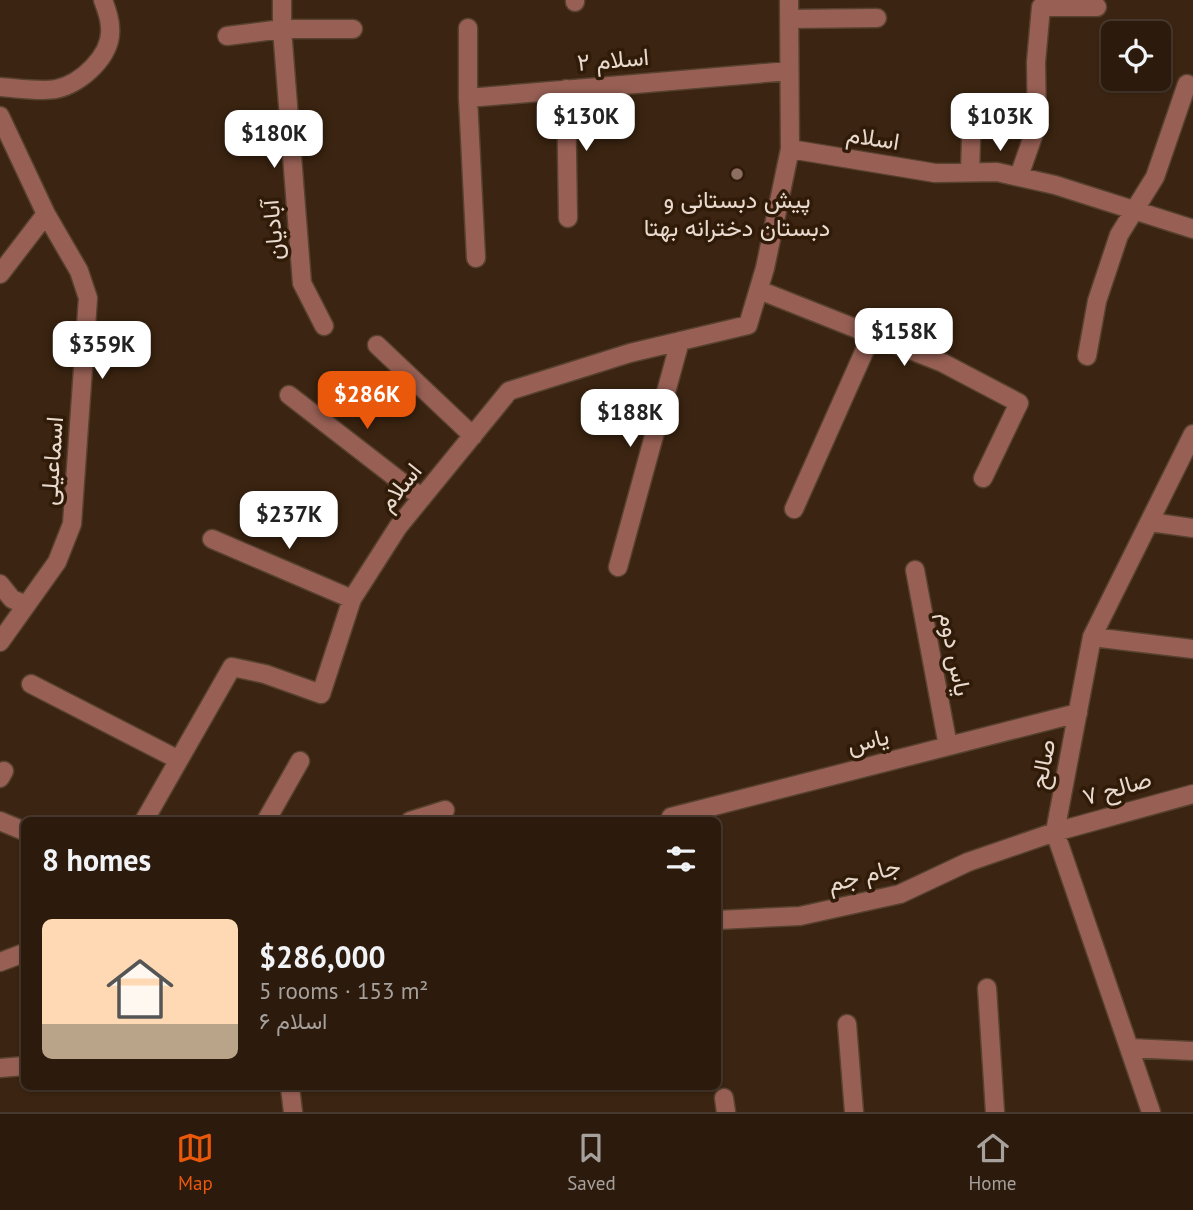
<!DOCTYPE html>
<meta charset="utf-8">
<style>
body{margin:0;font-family:"PT Sans",Vazirmatn,sans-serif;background:#342416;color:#f1f3f6;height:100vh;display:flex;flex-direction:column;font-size:26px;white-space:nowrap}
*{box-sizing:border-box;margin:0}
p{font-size:23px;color:#a6a19d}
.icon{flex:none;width:38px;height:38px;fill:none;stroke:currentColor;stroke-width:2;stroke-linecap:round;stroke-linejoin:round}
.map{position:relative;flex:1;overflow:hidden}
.side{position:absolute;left:21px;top:817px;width:700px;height:273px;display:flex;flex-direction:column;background:#2c1b0d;border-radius:10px;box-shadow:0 2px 5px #0004,0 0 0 2px #48392e}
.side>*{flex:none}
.controls{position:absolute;left:1101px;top:21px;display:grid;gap:14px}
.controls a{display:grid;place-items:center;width:70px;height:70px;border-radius:10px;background:#2c1b0d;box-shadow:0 2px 5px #0004,0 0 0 2px #48392e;font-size:35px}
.price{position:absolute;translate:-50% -60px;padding:0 16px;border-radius:14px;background:#fff;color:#222;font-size:23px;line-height:46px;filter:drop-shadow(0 2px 4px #0008)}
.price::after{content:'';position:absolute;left:50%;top:42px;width:21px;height:16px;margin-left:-10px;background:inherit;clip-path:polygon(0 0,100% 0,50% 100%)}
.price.on{background:#ea580c;color:#fff}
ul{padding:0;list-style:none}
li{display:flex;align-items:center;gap:21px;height:175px;padding:0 21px}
li span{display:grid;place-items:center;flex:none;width:196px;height:140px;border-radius:10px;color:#555}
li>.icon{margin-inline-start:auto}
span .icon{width:84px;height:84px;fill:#fffc;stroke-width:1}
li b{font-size:30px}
h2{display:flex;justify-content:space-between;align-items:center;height:84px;padding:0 21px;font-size:30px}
.dock{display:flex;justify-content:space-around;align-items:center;height:98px;border-top:2px solid #48392e;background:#2c1b0d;font-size:19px;color:#a6a19d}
.dock a{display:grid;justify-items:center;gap:4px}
.dock .on{color:#ea580c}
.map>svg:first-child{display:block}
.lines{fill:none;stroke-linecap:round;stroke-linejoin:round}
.minor-casing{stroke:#57412f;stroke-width:21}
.minor{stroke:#986055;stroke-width:18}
.education-dot{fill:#8d6e63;stroke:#301a08;stroke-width:2.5}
.labels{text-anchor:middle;stroke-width:7;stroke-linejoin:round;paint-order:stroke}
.street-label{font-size:24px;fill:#e9dacf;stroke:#301a08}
.poi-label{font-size:24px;fill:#e9dacf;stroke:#301a08}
</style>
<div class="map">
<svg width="1193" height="1112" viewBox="0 0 1193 1112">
<rect width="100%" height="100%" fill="#3b2411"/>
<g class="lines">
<defs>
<path id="minor" d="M 282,0 L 282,29 L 302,283 L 324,326
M 575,2 L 575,0
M 789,19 L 877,18
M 468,28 L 468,98 L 789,71
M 227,36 L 282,29 L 353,29
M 0,87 C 16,88 41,92 56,89 C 81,84 113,55 110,27 C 110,18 106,8 103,0
M 566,89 L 568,218
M 468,98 L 476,258
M 0,116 L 46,214 L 79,271 L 88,298 L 72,524 L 57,562 L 0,642
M 790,149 L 935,173 L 997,172 L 1055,185 L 1193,229
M 970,172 L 972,109
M 1019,176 L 1037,125 L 1036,62 L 1041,7 L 1097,7
M 0,274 L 46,214
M 759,290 L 943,363 L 1019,403 L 983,478
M 377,345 L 473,436
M 1087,356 L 1097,301 L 1119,235 L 1155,177 L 1187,84
M 289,395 L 422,498
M 794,509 L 872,334
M 1150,522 L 1193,528
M 212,539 L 352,599
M 618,567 L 680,341
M 915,570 L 948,746
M 0,584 L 12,599 L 26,605
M 1092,637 L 1193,649
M 31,684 L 179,760
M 0,778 L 4,771
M 671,817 L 1078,713
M 0,821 L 24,831
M 144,821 L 232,667 L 265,674 L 321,694 L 352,599 L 398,527 L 509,391 L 630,353 L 748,325 L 765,268 L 790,149 L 789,0
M 266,821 L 300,761
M 410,821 L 445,810
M 718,920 L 800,916 L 900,894 L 968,862 L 1055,832 L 1193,794
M 0,962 L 24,953
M 987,988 L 995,1112
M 847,1024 L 854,1112
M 1130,1048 L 1193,1051
M 0,1068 L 24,1066
M 290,1087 L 293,1112
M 724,1098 L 726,1112
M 1151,1112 L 1055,832 L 1092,637 L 1193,434"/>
</defs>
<use href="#minor" class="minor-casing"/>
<use href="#minor" class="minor"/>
</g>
<circle class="education-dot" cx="737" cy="174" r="7"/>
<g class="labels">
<g class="street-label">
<text transform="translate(613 60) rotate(-5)" y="8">اسلام ۲</text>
<text transform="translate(873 138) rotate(9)" y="8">اسلام</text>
<text transform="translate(273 230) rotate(-95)" y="8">آبادیان</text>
<text transform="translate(52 461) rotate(-86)" y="8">اسماعیلی</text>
<text transform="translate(400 487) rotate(-51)" y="8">اسلام</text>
<text transform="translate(955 654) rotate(79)" y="8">یاس دوم</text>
<text transform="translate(868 741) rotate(-14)" y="8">یاس</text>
<text transform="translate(1043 764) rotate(-79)" y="8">صالح</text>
<text transform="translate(1117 788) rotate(-16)" y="8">صالح ۷</text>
<text transform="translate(864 875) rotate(-15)" y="8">جام جم</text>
</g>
<g class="poi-label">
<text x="737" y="208">پیش دبستانی و<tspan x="737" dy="28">دبستان دخترانه بهتا</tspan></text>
</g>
</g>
</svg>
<div class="controls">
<a><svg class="icon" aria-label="locate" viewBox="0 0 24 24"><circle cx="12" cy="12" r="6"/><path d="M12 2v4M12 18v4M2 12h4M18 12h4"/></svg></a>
</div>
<b class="price" style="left:586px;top:153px">$130K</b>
<b class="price" style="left:1000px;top:153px">$103K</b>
<b class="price" style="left:274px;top:170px">$180K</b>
<b class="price" style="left:904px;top:368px">$158K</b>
<b class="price" style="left:102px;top:381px">$359K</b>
<b class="price on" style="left:367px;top:431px">$286K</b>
<b class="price" style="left:630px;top:449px">$188K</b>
<b class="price" style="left:289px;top:551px">$237K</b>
<section class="side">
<h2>8 homes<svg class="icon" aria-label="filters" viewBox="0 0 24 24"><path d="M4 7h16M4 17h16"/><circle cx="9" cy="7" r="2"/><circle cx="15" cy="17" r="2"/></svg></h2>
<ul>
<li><span style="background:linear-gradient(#ffd9b3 75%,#b9a48a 0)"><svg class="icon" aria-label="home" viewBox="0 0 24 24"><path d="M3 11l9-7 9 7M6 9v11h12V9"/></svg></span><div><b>$286,000</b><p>5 rooms · 153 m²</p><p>اسلام ۶</p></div></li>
</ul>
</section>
</div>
<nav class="dock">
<a class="on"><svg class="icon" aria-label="map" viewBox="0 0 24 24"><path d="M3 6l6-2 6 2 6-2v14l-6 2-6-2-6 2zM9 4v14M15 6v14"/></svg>Map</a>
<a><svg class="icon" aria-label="saved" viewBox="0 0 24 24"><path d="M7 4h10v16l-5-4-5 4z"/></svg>Saved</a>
<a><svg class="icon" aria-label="home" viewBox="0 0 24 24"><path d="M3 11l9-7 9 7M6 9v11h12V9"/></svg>Home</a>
</nav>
